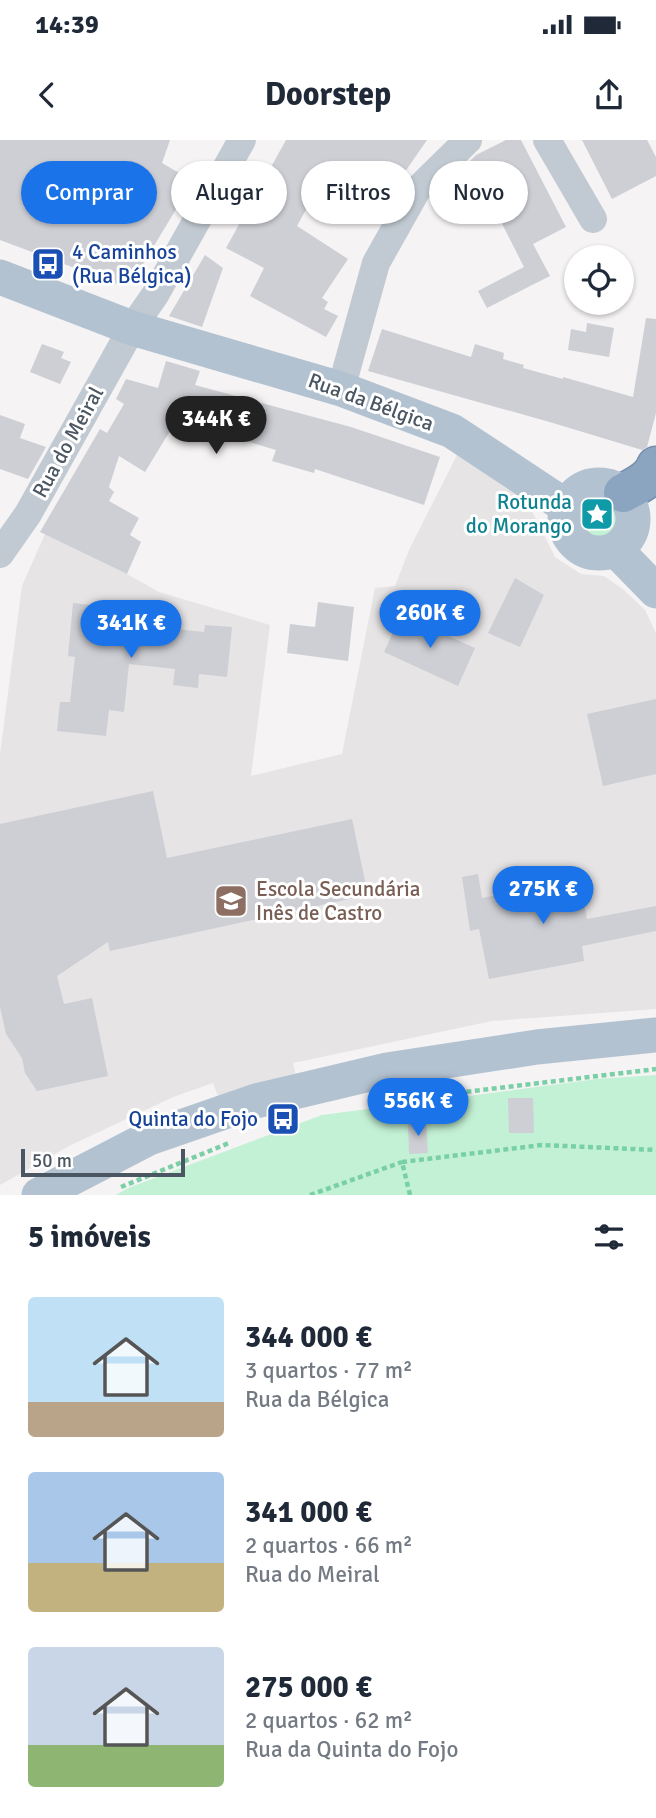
<!DOCTYPE html>
<html lang="pt">
<meta charset="utf-8">
<style>
body{margin:0;font-family:Signika,sans-serif;background:#f2f2f3;color:#1f2937;height:100vh;display:flex;flex-direction:column;font-size:26px;white-space:nowrap}
*{box-sizing:border-box;margin:0}
p{font-size:23px;color:#747a83}
.icon{flex:none;width:38px;height:38px;fill:none;stroke:currentColor;stroke-width:2;stroke-linecap:round;stroke-linejoin:round}
.map{position:relative;height:1055px;overflow:hidden}
.drawer{display:flex;flex-direction:column;background:#fff;flex:1}
.drawer>*{flex:none}
.top-card{position:absolute;left:21px;top:21px;width:614px;height:63px;display:flex;gap:14px}
.controls{position:absolute;left:564px;top:105px;display:grid;gap:14px}
.controls a{display:grid;place-items:center;width:70px;height:70px;border-radius:50%;background:#fff;box-shadow:0 2px 5px #0004;font-size:35px}
.scale{position:absolute;left:21px;bottom:18px;width:164px;box-sizing:border-box;padding-left:7px;border:4px solid #4a5661;border-top:0;font-size:19px;line-height:24px;white-space:nowrap;color:#4a5661;-webkit-text-stroke:5px #fff;paint-order:stroke}
.price{position:absolute;translate:-50% -60px;padding:0 16px;border-radius:24px;background:#1a73e8;color:#fff;font-size:23px;line-height:46px;filter:drop-shadow(0 2px 4px #0008)}
.price::after{content:'';position:absolute;left:50%;top:42px;width:21px;height:16px;margin-left:-10px;background:inherit;clip-path:polygon(0 0,100% 0,50% 100%)}
.price.current{background:#222;color:#fff}
ul{padding:0;list-style:none}
li{display:flex;align-items:center;gap:21px;height:175px;padding:0 28px}
li span{display:grid;place-items:center;flex:none;width:196px;height:140px;border-radius:7px;color:#555}
li>.icon{margin-inline-start:auto}
span .icon{width:84px;height:84px;fill:#fffc;stroke-width:1}
li b{font-size:30px}
h2{display:flex;justify-content:space-between;align-items:center;height:84px;padding:0 28px;font-size:30px}
.pill{padding:0 24px;border-radius:32px;background:#fff;box-shadow:0 2px 5px #0004;font-size:24px;line-height:63px}
.pill.current{background:#1a73e8;color:#fff}
.status{display:flex;justify-content:space-between;align-items:center;height:49px;padding:0 35px;background:#fff;direction:ltr}
.status svg{height:19px;fill:currentColor}
header{display:flex;justify-content:space-between;align-items:center;height:91px;padding:0 28px;background:#fff;font-size:32px;font-weight:800}
.map>svg:first-child{display:block}
.education{fill:#e6e4e5}
.green{fill:#c3f1d5}
.building{fill:#cdcfd5}
.lines{fill:none;stroke-linecap:round;stroke-linejoin:round}
.highway-casing{stroke:#7690ad;stroke-width:41}
.path{stroke:#7ad0a6;stroke-width:4.5;stroke-dasharray:5 3.5;stroke-linecap:butt}
.minor{stroke:#c1cad2;stroke-width:28}
.major{stroke:#b3c2d1;stroke-width:35}
.highway{stroke:#8ba5c1;stroke-width:38}
.labels{text-anchor:middle;stroke-width:6;stroke-linejoin:round;paint-order:stroke}
.transit-label{font-size:21px;fill:#164399;stroke:#fff;text-anchor:start}
.street-label{font-size:21px;fill:#4a5661;stroke:#fff}
.culture-label{font-size:21px;fill:#0d838f;stroke:#fff;text-anchor:end}
.education-label{font-size:21px;fill:#785e54;stroke:#fff;text-anchor:start}
</style>
<div class="status"><b>14:39</b><svg viewBox="0 0 49 12"><path d="M0 12V9h3v3zM5 12V6h3v6zM10 12V3h3v9zM15 12V0h3v12zM26 1h20v11H26zM47 4h2v5h-2z"/></svg></div>
<header><svg class="icon" aria-label="back" viewBox="0 0 24 24"><path d="M15 5l-7 7 7 7"/></svg>Doorstep<svg class="icon" aria-label="share" viewBox="0 0 24 24"><path d="M12 15V3M7 8l5-5 5 5M5 13v7h14v-7"/></svg></header>
<div class="map">
<svg width="656" height="1055" viewBox="0 0 656 1055">
<rect width="100%" height="100%" fill="#f5f3f3"/>
<path class="education" d="M 458,313 L 517,354 L 533,373 L 555,417 L 581,434 L 604,436 L 624,450 L 645,470 L 656,493 L 656,869 L 492,881 L 293,923 L 296,937 L 218,956 L 213,943 L 173,957 L 69,1006 L 0,1045 L 0,614 L 22,446 L 45,394 L 127,434 L 159,452 L 270,485 L 251,636 L 342,614 L 375,448 L 395,446 L 409,410 Z"/>
<path class="green" d="M580 379a18 18 0 1 1 36 0a18 18 0 1 1-36 0Z
M 656,935 L 656,1055 L 116,1055 L 128,1048 L 322,975 L 597,939 Z"/>
<path class="building" d="M 0,0 L 170,0 L 162,23 L 193,41 L 134,139 L 124,145 L 120,145 L 0,100 Z
M 286,0 L 427,0 L 382,65 L 364,53 L 354,67 L 320,44 L 297,86 L 348,119 L 322,158 L 328,162 L 324,169 L 338,176 L 326,197 L 250,156 L 264,128 L 226,108 Z
M 506,0 L 521,0 L 566,87 L 533,104 L 550,136 L 487,168 L 478,151 L 524,127 L 470,21 L 476,15 Z
M 582,0 L 647,0 L 656,17 L 656,36 L 612,59 Z
M 205,115 L 223,128 L 202,187 L 169,176 Z
M 646,178 L 656,179 L 656,273 L 647,307 L 642,310 L 553,283 L 368,231 L 382,189 L 471,217 L 475,204 L 504,213 L 503,219 L 524,225 L 523,228 L 563,239 L 563,237 L 633,257 Z
M 587,183 L 614,188 L 609,217 L 568,210 L 571,189 L 586,192 Z
M 42,204 L 64,212 L 61,218 L 71,222 L 60,244 L 30,232 Z
M 166,221 L 200,231 L 195,245 L 351,287 L 440,317 L 424,365 L 315,329 L 314,333 L 272,321 L 276,310 L 196,286 L 190,303 L 170,291 L 145,332 L 119,316 L 109,347 L 114,352 L 109,361 L 139,378 L 130,395 L 141,402 L 127,434 L 40,392 L 100,289 L 107,293 L 124,264 L 116,259 L 126,239 L 158,248 Z
M 0,275 L 25,284 L 20,298 L 46,307 L 28,339 L 0,329 Z
M 515,438 L 544,455 L 520,507 L 488,493 Z
M 318,462 L 354,467 L 348,521 L 287,513 L 290,484 L 315,487 Z
M 73,463 L 159,473 L 158,487 L 204,492 L 205,485 L 232,487 L 227,537 L 199,534 L 198,548 L 173,545 L 175,529 L 129,524 L 124,572 L 109,570 L 106,596 L 57,591 L 60,562 L 70,562 L 75,517 L 68,516 Z
M 401,475 L 475,508 L 458,546 L 384,512 Z
M 656,559 L 656,634 L 603,646 L 587,574 Z
M 153,651 L 167,718 L 352,679 L 368,755 L 110,811 L 108,802 L 57,836 L 64,864 L 92,858 L 108,936 L 37,951 L 25,933 L 22,918 L 6,894 L 0,867 L 0,684 Z
M 478,734 L 482,758 L 579,739 L 587,779 L 656,766 L 656,791 L 582,806 L 584,821 L 489,839 L 479,789 L 470,791 L 462,737 Z
M 508,958 L 533,958 L 534,993 L 509,993 Z
M 426,982 L 428,1013 L 409,1014 L 408,983 Z"/>
<g class="lines">
<defs>
<path id="highway" d="M 623,353 C 636,346 651,340 656,326"/>
</defs>
<use href="#highway" class="highway-casing"/>
<path class="path" d="M 382,962 L 656,929
M 121,1047 L 229,1003
M 310,1055 L 402,1022
M 410,1055 L 402,1022 L 542,1005 L 656,1010"/>
<path class="minor" d="M 547,0 L 593,79
M 341,249 L 376,123 L 417,50 L 468,0
M 0,414 L 28,374 L 132,188 L 155,155 L 242,0"/>
<path class="major" d="M 0,137 L 132,188 L 341,249 L 452,291 L 567,367
M565 379a34 34 0 1 1 68 0a34 34 0 1 1-68 0Z
M 615,409 L 656,451
M 39,1055 L 149,998 L 256,961 L 387,930 L 537,907 L 656,895"/>
<use href="#highway" class="highway"/>
</g>
<defs>
<symbol id="bus-square" viewBox="-11 -11 22 22"><rect x="-9" y="-9" width="18" height="18" rx="4" fill="#1a4fb4" stroke="#fff"/><path d="M-5-6H5V4H4V6H2V4H-2V6H-4V4H-5ZM-3.5-4V0h7V-4ZM-3.5 1.2v1.5H-2V1.2ZM2 1.2v1.5H3.5V1.2Z" fill="#fff"/></symbol>
<symbol id="sight-square" viewBox="-11 -11 22 22"><rect x="-9" y="-9" width="18" height="18" rx="4" fill="#0f9aa8" stroke="#fff"/><path d="M0-6L1.8-2.2L6-1.7L2.9 1.2L3.7 5.4L0 3.3L-3.7 5.4L-2.9 1.2L-6-1.7L-1.8-2.2Z" fill="#fff"/></symbol>
<symbol id="school-square" viewBox="-11 -11 22 22"><rect x="-9" y="-9" width="18" height="18" rx="4" fill="#8d6e63" stroke="#fff"/><path d="M0-5L7-2L0 1L-7-2ZM-4 1L0 2.5L4 1V4Q0 6-4 4Z" fill="#fff"/></symbol>
</defs>
<g fill-rule="evenodd">
<use href="#bus-square" x="29" y="105" width="38" height="38"/>
<use href="#sight-square" x="578" y="355" width="38" height="38"/>
<use href="#school-square" x="212" y="742" width="38" height="38"/>
<use href="#bus-square" x="264" y="960" width="38" height="38"/>
</g>
<g class="labels">
<g class="transit-label">
<text x="72" y="119">4 Caminhos<tspan x="72" dy="24">(Rua Bélgica)</tspan></text>
<text x="258" y="986" text-anchor="end">Quinta do Fojo</text>
</g>
<g class="street-label">
<text transform="translate(371 262) rotate(20)" y="7">Rua da Bélgica</text>
<text transform="translate(68 302) rotate(-61)" y="7">Rua do Meiral</text>
</g>
<g class="culture-label">
<text x="572" y="369">Rotunda<tspan x="572" dy="24">do Morango</tspan></text>
</g>
<g class="education-label">
<text x="256" y="756">Escola Secundária<tspan x="256" dy="24">Inês de Castro</tspan></text>
</g>
</g>
</svg>
<div class="controls">
<a><svg class="icon" aria-label="locate" viewBox="0 0 24 24"><circle cx="12" cy="12" r="6"/><path d="M12 2v4M12 18v4M2 12h4M18 12h4"/></svg></a>
</div>
<div class="scale">50 m</div>
<b class="price current" style="left:216px;top:316px">344K €</b>
<b class="price" style="left:430px;top:510px">260K €</b>
<b class="price" style="left:131px;top:520px">341K €</b>
<b class="price" style="left:543px;top:786px">275K €</b>
<b class="price" style="left:418px;top:998px">556K €</b>
<div class="top-card">
<a class="pill current">Comprar</a>
<a class="pill">Alugar</a>
<a class="pill">Filtros</a>
<a class="pill">Novo</a>
</div>
</div>
<section class="drawer">
<h2>5 imóveis<svg class="icon" aria-label="filters" viewBox="0 0 24 24"><path d="M4 7h16M4 17h16"/><circle cx="9" cy="7" r="2"/><circle cx="15" cy="17" r="2"/></svg></h2>
<ul>
<li><span style="background:linear-gradient(#bfe0f5 75%,#b9a48a 0)"><svg class="icon" aria-label="home" viewBox="0 0 24 24"><path d="M3 11l9-7 9 7M6 9v11h12V9"/></svg></span><div><b>344 000 €</b><p>3 quartos · 77 m²</p><p>Rua da Bélgica</p></div></li>
<li><span style="background:linear-gradient(#a9c7e8 65%,#c2b280 0)"><svg class="icon" aria-label="home" viewBox="0 0 24 24"><path d="M3 11l9-7 9 7M6 9v11h12V9"/></svg></span><div><b>341 000 €</b><p>2 quartos · 66 m²</p><p>Rua do Meiral</p></div></li>
<li><span style="background:linear-gradient(#c9d6e8 70%,#8fb573 0)"><svg class="icon" aria-label="home" viewBox="0 0 24 24"><path d="M3 11l9-7 9 7M6 9v11h12V9"/></svg></span><div><b>275 000 €</b><p>2 quartos · 62 m²</p><p>Rua da Quinta do Fojo</p></div></li>
</ul>
</section>
